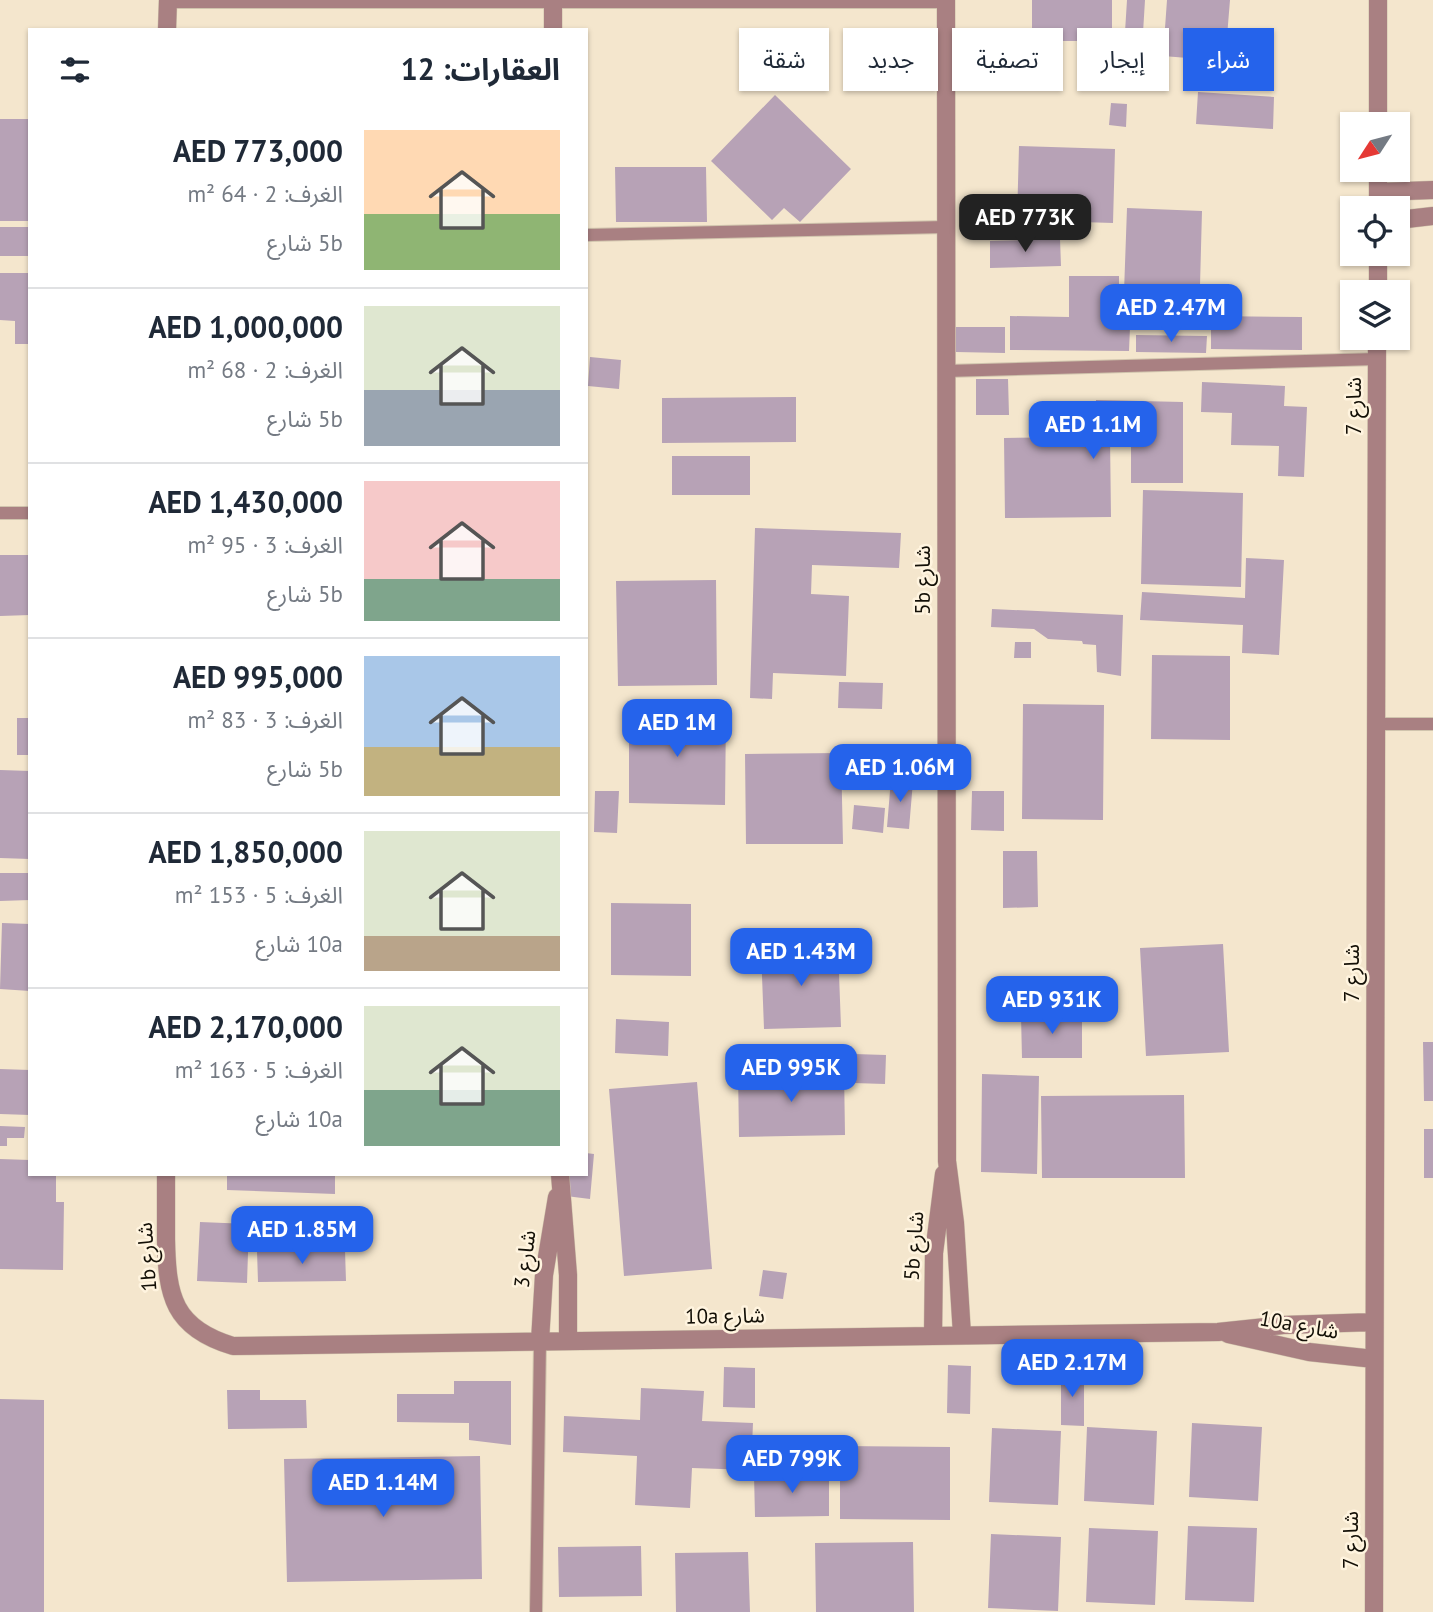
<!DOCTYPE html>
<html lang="ar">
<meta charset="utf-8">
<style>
body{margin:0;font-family:"PT Sans","Noto Sans Arabic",sans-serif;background:#f6f6f7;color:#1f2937;direction:rtl;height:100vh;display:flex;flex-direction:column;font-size:26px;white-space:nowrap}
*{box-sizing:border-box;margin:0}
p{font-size:23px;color:#747a83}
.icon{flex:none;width:38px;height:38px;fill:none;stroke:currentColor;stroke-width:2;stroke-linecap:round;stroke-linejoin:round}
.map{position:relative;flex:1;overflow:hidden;direction:ltr}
.details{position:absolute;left:28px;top:28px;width:560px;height:1148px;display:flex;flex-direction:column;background:#fff;border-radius:0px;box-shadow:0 2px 5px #0004;direction:rtl}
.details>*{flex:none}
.banner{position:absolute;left:609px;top:28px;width:665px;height:63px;direction:rtl;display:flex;gap:14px}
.needle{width:46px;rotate:234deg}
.fabs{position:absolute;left:1340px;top:112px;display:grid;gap:14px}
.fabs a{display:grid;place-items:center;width:70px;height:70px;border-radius:0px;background:#fff;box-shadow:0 2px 5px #0004;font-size:35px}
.price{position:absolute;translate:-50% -60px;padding:0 16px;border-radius:14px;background:#2563eb;color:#fff;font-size:23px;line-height:46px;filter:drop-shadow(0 2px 4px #0008)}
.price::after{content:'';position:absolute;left:50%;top:42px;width:21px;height:16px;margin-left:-10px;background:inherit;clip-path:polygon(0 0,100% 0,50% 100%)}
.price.active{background:#222;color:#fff}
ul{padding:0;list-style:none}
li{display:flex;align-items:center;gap:21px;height:175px;padding:0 28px}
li+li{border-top:2px solid #e0e1e3}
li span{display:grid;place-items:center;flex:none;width:196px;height:140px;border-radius:0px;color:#555}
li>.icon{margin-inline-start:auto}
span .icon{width:84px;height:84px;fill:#fffc;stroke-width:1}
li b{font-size:30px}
h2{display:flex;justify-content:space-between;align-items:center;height:84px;padding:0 28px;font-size:30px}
.tag{padding:0 24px;border-radius:0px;background:#fff;box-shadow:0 2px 5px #0004;font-size:24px;line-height:63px}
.tag.active{background:#2563eb;color:#fff}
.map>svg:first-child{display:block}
.building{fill:#b7a2b6}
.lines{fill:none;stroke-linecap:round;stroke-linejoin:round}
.service-casing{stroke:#d0c4ad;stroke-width:14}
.minor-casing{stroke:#d0c4ad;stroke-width:19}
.service{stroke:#a98082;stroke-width:12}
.minor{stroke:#a98082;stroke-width:18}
.labels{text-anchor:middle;stroke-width:5;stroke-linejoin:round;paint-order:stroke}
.street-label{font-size:21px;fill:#130f06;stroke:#fff4df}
</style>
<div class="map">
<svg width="1433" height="1612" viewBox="0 0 1433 1612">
<rect width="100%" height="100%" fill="#f4e6cd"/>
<path class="building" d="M 1032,0 L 1112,0 L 1112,41 L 1032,41 Z
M 1127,0 L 1145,0 L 1142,49 L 1124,48 Z
M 1167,0 L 1230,0 L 1225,61 L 1163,56 Z
M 1198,92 L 1274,97 L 1273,129 L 1196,124 Z
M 775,95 L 851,169 L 800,222 L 784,208 L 772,220 L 711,161 Z
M 1111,103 L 1127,104 L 1126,127 L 1109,125 Z
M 0,119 L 30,119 L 30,221 L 0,221 Z
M 1019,146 L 1115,149 L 1113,223 L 1017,220 Z
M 615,167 L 706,167 L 707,222 L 616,222 Z
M 1127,208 L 1202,211 L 1199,323 L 1123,320 Z
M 0,227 L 30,227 L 30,256 L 0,256 Z
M 1060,239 L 1061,266 L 990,268 L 990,241 Z
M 0,273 L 30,273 L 30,344 L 15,344 L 15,321 L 0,320 Z
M 1069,276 L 1119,276 L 1119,326 L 1130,327 L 1129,351 L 1010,350 L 1010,316 L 1069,317 Z
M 1211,316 L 1302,317 L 1302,350 L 1211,349 Z
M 956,327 L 1005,327 L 1005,353 L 956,352 Z
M 1136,335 L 1207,336 L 1206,353 L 1136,352 Z
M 590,357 L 621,360 L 619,389 L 588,386 Z
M 976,379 L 1008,379 L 1009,415 L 976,415 Z
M 1202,382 L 1285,386 L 1284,406 L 1307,407 L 1304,477 L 1278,476 L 1279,446 L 1231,445 L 1232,413 L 1201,412 Z
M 796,397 L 796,442 L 662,443 L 662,398 Z
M 1096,400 L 1183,402 L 1183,483 L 1131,483 L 1131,438 L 1110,437 L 1111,517 L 1005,518 L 1004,438 L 1095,437 Z
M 672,456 L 750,456 L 750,495 L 672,495 Z
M 1143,490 L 1243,493 L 1241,587 L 1141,584 Z
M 755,528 L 901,533 L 899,568 L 812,565 L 811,594 L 849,596 L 846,676 L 773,673 L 772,699 L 750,698 Z
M 0,555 L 30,555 L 30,615 L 0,616 Z
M 1246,558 L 1284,560 L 1279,655 L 1242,653 L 1243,625 L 1140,620 L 1142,592 L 1245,598 Z
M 716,580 L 717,685 L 618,686 L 616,581 Z
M 992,609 L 1123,615 L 1121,676 L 1097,672 L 1096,645 L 1083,644 L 1082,641 L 1048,639 L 1034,629 L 991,627 Z
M 1015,642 L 1031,642 L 1031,658 L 1014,658 Z
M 1152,655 L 1230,656 L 1230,740 L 1151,739 Z
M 839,682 L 883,683 L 882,709 L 838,708 Z
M 1023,704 L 1104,705 L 1103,820 L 1022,819 Z
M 629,713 L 726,714 L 725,805 L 629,803 Z
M 17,718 L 30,718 L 30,755 L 17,755 Z
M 841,753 L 843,844 L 746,844 L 745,754 Z
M 0,770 L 30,771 L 30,859 L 0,858 Z
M 891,779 L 913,781 L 909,829 L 887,827 Z
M 595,791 L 619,791 L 617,833 L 594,832 Z
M 972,791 L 1004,791 L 1004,831 L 971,830 Z
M 854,805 L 885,808 L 883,833 L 852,829 Z
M 1003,851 L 1037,851 L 1038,907 L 1003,908 Z
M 0,873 L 30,873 L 30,900 L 0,901 Z
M 611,903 L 691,904 L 691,976 L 611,975 Z
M 2,923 L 30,924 L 30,991 L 0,989 Z
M 1223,944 L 1229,1052 L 1146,1056 L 1140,948 Z
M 838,947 L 841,1027 L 764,1029 L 761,949 Z
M 1021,1015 L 1082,1015 L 1082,1058 L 1022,1058 Z
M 616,1019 L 669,1022 L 668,1056 L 615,1053 Z
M 1423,1042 L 1433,1042 L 1433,1101 L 1424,1101 Z
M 854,1054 L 886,1055 L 885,1084 L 853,1083 Z
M 0,1069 L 30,1070 L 30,1115 L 0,1114 Z
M 844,1070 L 845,1135 L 739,1137 L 738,1072 Z
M 982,1074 L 1039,1076 L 1037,1174 L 981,1172 Z
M 697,1082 L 712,1269 L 624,1276 L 609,1089 Z
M 1184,1095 L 1185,1178 L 1042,1178 L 1041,1096 Z
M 0,1126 L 25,1127 L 24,1138 L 7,1138 L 7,1146 L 0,1146 Z
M 1424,1129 L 1433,1129 L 1433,1178 L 1424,1178 Z
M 586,1153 L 594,1154 L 590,1199 L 566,1196 L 568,1174 L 586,1174 Z
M 0,1159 L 30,1160 L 30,1174 L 56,1174 L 56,1202 L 64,1202 L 63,1270 L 0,1269 Z
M 227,1174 L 335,1174 L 335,1194 L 227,1190 Z
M 200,1222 L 249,1224 L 247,1283 L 197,1281 Z
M 345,1250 L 346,1281 L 258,1282 L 257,1251 Z
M 763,1270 L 787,1273 L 783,1299 L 759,1296 Z
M 948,1365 L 971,1366 L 970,1414 L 947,1413 Z
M 724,1367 L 755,1368 L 755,1408 L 723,1407 Z
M 1061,1371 L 1084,1372 L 1084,1426 L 1061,1425 Z
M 454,1381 L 511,1381 L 511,1445 L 469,1440 L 469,1423 L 397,1422 L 397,1394 L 454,1394 Z
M 641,1388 L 704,1391 L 702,1421 L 753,1423 L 751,1470 L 692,1468 L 690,1508 L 635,1505 L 637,1456 L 563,1452 L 564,1416 L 640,1420 Z
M 227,1390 L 260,1390 L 260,1400 L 306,1400 L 307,1428 L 228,1429 Z
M 0,1399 L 44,1400 L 44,1612 L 0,1612 Z
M 1192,1423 L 1262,1427 L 1258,1501 L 1189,1497 Z
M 1087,1427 L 1157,1431 L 1154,1505 L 1084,1501 Z
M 992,1428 L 1061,1431 L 1058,1505 L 989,1502 Z
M 840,1446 L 950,1447 L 950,1520 L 840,1519 Z
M 480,1456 L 482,1579 L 287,1582 L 284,1459 Z
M 829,1473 L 829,1516 L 755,1517 L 754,1474 Z
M 1188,1526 L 1257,1528 L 1254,1602 L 1185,1600 Z
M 1089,1528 L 1158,1531 L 1155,1605 L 1086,1602 Z
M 991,1534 L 1061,1537 L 1058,1611 L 988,1608 Z
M 913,1542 L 914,1612 L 816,1612 L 815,1543 Z
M 641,1546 L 642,1596 L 559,1597 L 558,1547 Z
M 748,1552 L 750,1612 L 676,1612 L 675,1553 Z"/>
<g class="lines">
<defs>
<path id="service" d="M 168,2 L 946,2
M 586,235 L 946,227
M 946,371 L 1377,359
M 0,513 L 30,513
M 1376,724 L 1433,724
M 536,1612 L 540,1341"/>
<path id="minor" d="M 946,0 L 947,1161 L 955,1223 L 962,1335
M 167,30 L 168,0
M 553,30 L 553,0
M 1378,124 L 1378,0
M 1378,192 L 1433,190
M 1378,208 L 1378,170
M 1398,220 L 1433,216
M 1378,292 L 1378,254
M 166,1174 C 166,1196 166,1217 166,1239 C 167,1296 173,1328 233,1346 L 1218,1332 L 1283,1325 L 1374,1322
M 560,1174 L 568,1275 L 568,1341
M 1228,1334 L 1309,1352 L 1374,1359
M 933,1336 L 934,1253 L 944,1174
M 540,1341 L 544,1275 L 557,1197
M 1374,1612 L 1377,338"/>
</defs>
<use href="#service" class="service-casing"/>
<use href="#minor" class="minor-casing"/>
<use href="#service" class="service"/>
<use href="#minor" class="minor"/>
</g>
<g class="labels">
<g class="street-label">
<text transform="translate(1354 406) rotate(-90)" y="7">شارع 7</text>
<text transform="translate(923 580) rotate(-90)" y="7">5b شارع</text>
<text transform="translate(1352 973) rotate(-90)" y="7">شارع 7</text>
<text transform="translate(914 1246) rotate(-86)" y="7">5b شارع</text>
<text transform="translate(147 1257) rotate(-94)" y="7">1b شارع</text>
<text transform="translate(525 1259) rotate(-83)" y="7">شارع 3</text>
<text transform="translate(725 1316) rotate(-1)" y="7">10a شارع</text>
<text transform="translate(1299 1325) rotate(10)" y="7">10a شارع</text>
<text transform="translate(1351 1540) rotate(-90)" y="7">شارع 7</text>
</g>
</g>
</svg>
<div class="fabs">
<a><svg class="needle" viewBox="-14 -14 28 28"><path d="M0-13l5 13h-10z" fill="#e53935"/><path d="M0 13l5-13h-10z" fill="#747a83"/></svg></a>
<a><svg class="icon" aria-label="locate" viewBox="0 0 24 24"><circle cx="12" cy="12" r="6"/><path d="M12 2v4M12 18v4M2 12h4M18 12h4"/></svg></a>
<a><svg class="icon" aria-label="layers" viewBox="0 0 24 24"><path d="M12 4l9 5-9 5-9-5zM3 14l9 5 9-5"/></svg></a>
</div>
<b class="price active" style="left:1025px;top:254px">AED 773K</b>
<b class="price" style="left:1171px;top:344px">AED 2.47M</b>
<b class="price" style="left:1093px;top:461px">AED 1.1M</b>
<b class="price" style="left:677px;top:759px">AED 1M</b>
<b class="price" style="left:900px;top:804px">AED 1.06M</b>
<b class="price" style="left:801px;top:988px">AED 1.43M</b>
<b class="price" style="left:1052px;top:1036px">AED 931K</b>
<b class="price" style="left:791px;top:1104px">AED 995K</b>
<b class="price" style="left:302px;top:1266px">AED 1.85M</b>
<b class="price" style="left:1072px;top:1399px">AED 2.17M</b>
<b class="price" style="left:792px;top:1495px">AED 799K</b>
<b class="price" style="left:383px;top:1519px">AED 1.14M</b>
<div class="banner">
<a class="tag active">شراء</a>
<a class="tag">إيجار</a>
<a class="tag">تصفية</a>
<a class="tag">جديد</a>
<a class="tag">شقة</a>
</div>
<section class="details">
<h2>العقارات: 12<svg class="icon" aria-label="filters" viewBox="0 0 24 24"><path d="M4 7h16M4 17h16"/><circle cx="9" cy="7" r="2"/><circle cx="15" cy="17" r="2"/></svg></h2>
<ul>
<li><span style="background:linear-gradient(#ffd9b3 60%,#8fb573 0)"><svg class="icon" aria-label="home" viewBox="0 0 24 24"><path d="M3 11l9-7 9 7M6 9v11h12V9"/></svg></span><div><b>AED 773,000</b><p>الغرف: 2 · 64 m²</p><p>5b شارع</p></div></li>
<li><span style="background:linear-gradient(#dfe7d0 60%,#9aa5b1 0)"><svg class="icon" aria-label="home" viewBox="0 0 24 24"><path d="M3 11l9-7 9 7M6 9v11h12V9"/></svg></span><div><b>AED 1,000,000</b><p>الغرف: 2 · 68 m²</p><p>5b شارع</p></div></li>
<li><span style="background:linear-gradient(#f6c9c9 70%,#7fa58c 0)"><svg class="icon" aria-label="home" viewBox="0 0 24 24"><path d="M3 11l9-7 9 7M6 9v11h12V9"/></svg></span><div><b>AED 1,430,000</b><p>الغرف: 3 · 95 m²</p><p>5b شارع</p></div></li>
<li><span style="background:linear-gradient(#a9c7e8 65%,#c2b280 0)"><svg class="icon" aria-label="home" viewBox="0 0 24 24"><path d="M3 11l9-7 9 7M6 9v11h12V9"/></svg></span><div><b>AED 995,000</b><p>الغرف: 3 · 83 m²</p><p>5b شارع</p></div></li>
<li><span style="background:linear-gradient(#dfe7d0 75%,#b9a48a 0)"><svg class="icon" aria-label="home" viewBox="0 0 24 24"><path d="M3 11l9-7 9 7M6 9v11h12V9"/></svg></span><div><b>AED 1,850,000</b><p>الغرف: 5 · 153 m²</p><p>10a شارع</p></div></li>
<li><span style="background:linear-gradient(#dfe7d0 60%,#7fa58c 0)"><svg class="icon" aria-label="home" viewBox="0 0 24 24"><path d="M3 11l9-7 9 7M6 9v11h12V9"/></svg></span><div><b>AED 2,170,000</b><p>الغرف: 5 · 163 m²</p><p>10a شارع</p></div></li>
</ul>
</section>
</div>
